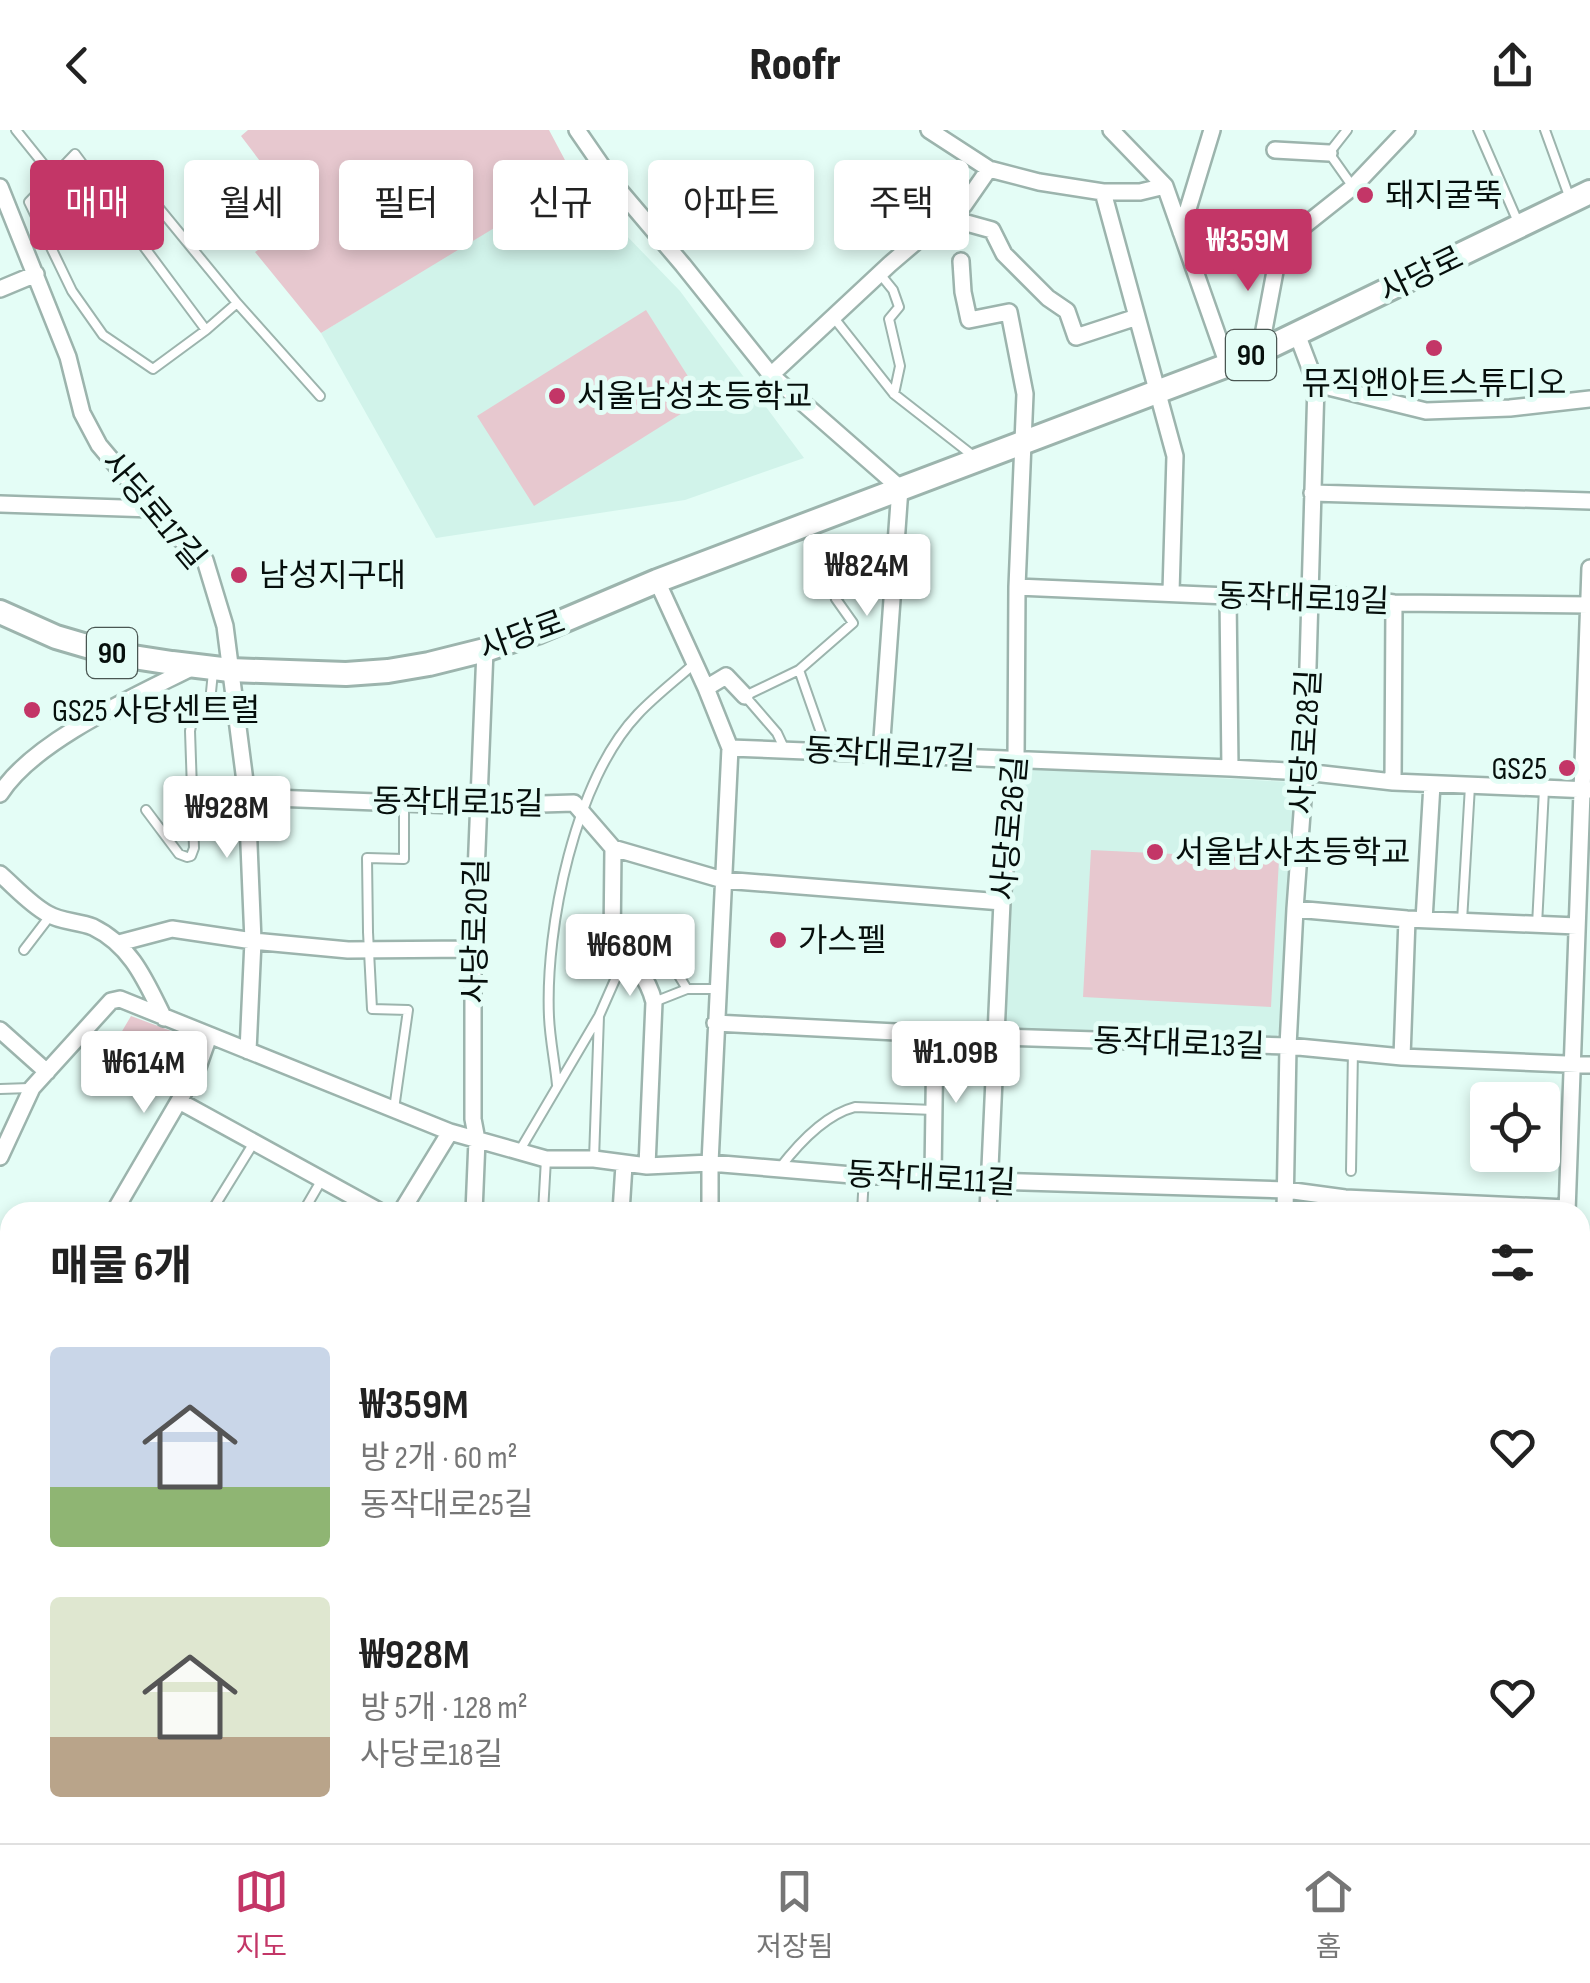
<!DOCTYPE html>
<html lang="ko">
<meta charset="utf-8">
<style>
body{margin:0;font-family:"Sofia Sans Condensed","Noto Sans KR",sans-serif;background:#f6f6f6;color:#222;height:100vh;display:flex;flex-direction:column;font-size:38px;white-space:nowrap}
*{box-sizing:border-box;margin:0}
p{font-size:32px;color:#767676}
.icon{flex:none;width:55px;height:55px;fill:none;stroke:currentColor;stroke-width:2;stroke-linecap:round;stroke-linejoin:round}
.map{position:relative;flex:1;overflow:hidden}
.drawer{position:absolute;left:0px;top:1072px;width:1590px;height:642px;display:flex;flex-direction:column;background:#fff;border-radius:30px 30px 0 0;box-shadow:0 5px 15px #0003}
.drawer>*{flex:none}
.guide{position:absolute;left:30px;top:30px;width:1000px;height:90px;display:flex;gap:20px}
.controls{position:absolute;left:1470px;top:952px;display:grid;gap:20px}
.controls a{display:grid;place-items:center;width:90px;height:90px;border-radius:10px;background:#fff;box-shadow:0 5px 15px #0003;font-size:50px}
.price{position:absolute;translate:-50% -85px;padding:0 22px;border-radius:10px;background:#fff;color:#222;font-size:32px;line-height:65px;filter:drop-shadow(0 2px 5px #0008)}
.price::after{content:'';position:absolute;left:50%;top:60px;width:30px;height:22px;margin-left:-15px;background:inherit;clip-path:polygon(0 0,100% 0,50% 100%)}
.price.on{background:#c33667;color:#fff}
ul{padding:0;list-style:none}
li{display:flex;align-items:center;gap:30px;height:250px;padding:0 50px}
li span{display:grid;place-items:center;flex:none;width:280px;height:200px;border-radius:10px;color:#555}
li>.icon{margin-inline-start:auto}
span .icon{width:120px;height:120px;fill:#fffc;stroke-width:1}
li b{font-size:42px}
h2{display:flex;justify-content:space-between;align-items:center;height:120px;padding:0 50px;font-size:42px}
.pill{padding:0 35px;border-radius:10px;background:#fff;box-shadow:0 5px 15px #0003;font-size:35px;line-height:90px}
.pill.on{background:#c33667;color:#fff}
header{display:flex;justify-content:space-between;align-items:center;height:130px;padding:0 50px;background:#fff;font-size:45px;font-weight:800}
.tabs{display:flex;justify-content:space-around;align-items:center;height:140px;border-top:2px solid #e0e0e0;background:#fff;font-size:28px;color:#767676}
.tabs a{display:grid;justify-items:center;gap:5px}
.tabs .on{color:#c33667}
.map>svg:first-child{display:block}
.built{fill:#d1f3ea}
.green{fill:#e7c8cf}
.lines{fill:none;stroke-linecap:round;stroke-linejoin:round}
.service-casing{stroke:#9cb4ad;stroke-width:12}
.minor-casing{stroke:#9cb4ad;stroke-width:20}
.primary-casing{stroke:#9cb4ad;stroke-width:28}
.service{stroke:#fff;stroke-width:8}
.minor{stroke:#fff;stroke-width:15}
.primary{stroke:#fff;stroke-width:22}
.poi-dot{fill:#c33667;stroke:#e4fdf6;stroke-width:4}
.labels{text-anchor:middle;stroke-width:10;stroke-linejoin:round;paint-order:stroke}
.shield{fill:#e4fdf6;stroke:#495652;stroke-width:2.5}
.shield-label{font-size:30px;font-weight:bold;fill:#060f0c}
.poi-label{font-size:32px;fill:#060f0c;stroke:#e4fdf6;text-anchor:start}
.street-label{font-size:32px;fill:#060f0c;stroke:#e4fdf6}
</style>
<header><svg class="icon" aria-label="back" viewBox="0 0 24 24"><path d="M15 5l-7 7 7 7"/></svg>Roofr<svg class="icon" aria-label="share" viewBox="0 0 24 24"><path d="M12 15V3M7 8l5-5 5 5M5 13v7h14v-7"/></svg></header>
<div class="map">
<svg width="1590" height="1713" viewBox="0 0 1590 1713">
<rect width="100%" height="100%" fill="#e4fdf6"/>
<path class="built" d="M 540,68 L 622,101 L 680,161 L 804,328 L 685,370 L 436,408 L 321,203 Z
M 1029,638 L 1291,652 L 1298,661 L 1281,901 L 1273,910 L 1013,902 L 1006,893 L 1010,783 L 1021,645 Z"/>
<path class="green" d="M 248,0 L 549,0 L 575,49 L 321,203 L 255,122 L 304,89 L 241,6 Z
M 646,180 L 703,270 L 534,376 L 477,286 Z
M 1091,720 L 1279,729 L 1271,877 L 1083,867 Z
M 131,886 L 198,911 L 190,944 L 118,908 Z"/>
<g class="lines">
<defs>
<path id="service" d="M 16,0 L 53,46
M 1347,0 L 1329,23 L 1353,57
M 1478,0 L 1518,92
M 1545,0 L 1569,66
M 75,24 L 206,200 L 153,239 L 103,205 L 72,161 L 29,72 Z
M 127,39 L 237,173 L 206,200
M 880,144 L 893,160 L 899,177 L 889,189 L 900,236 L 894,264
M 237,173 L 320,266
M 834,188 L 894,264 L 976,328
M 799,540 L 827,620
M 784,618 L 777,603 L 745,566 L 799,540 L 853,493 L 836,469 L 895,408
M 146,680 L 179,724 L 187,727 L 191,726 L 194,718 L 190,601 L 192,591 L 210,572 L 213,542
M 1462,791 L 1470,656
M 1537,795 L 1544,659
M 24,820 L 50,786
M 673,836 L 687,859 L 717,859
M 654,872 L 687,859
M 557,955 C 555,933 550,910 549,887 C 545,797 575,650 638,584 C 655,566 676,550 695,533
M 0,959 L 30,958
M 394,979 L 408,880 L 372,879 L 368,802 L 367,728 L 404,729 L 404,673
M 520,1020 L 599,886 L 625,827
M 594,1029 L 599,886
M 779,1039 C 798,1014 824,985 855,977 L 934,980
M 1351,1041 L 1353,920
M 211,1082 L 253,1014
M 303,1082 L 321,1051
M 543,1082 L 546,1029
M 862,1082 L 864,1046
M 0,1413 L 10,1402
M 0,1528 L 10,1516
M 575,1713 L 581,1705
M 783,1713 L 788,1705"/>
<path id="minor" d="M 577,0 L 615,55 L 683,135 L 771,245 L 900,358 L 881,623
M 929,0 L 989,39 L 1039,52 L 1103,62 L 1140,62 L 1165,56
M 1111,0 L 1165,56 L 1228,235
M 1212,0 L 1181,102 L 1280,115 L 1353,57 L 1407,0
M 1275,20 L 1329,23
M 0,57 L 68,227 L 82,283 L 99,315 L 153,379 L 154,387 L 205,430 L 225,496 L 247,667 L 253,811 L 248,921
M 1103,62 L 1175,326 L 1171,462
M 945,87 L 992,100 L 1004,124 L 1048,168 L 1067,181 L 1076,207 L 1137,187
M 961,131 L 963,162 L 969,190 L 1009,182 L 1025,264 L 1017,457 L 1016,629 L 1002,772 L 988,1082
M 0,159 L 36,144
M 1260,221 L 1280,115
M 771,245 L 890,134 L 945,87 L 964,75 L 989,39
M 1316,254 L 1426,281 L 1510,278 L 1590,269
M 1312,363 L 1590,371
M 0,374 L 153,379
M 657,451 L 706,558 L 730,618 L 710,1033 L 710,1081 L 716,1082
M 1017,457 L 1228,466 L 1311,462 L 1394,473 L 1589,475
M 1228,466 L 1230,638
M 706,558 L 726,546 L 745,566
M 730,618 L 1230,638 L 1305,642 L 1393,652 L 1590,660
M 1393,652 L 1394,473
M 0,664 C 34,610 138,565 195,536
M 247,667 L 479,676 L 574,673 L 613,718 L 723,750 L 1002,772
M 613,718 L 612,816 C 633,834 647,844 654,872 L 647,1036
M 0,744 C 15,757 31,775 48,784 C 61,792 79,791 93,797 C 132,816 146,852 164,888
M 1295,779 L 1407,789 L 1577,796
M 1424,790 L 1432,654
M 119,813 L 172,799 L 253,811 L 348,820 L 473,819
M 715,893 L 996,907 L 1288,916 L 1402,927 L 1590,935
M 0,900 L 47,942
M 1402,927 L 1407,789
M 179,971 L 381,1082
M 0,1027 L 32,958 L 111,871 L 120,869 L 450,1002 L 546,1029 L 594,1029 L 647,1036 L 710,1033 L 864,1046 L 933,1046 L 989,1051 L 1286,1060 L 1345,1068 L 1567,1078
M 933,1046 L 935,904
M 114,1082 L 197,940 L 209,906
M 401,1082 L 450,1002
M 474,1082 L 477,1010 L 473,989 L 473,819 L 485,520
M 621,1082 L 624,1035
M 1285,1082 L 1288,916 L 1295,779 L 1305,642 L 1316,254 L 1297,204
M 1567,1082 L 1590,438
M 0,1212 L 10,1208
M 1580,1238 L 1590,1238
M 0,1274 L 10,1258
M 1580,1433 L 1590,1429
M 0,1639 L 10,1623
M 1580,1655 L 1590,1655
M 73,1705 L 90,1713
M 457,1705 L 468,1713
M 823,1705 L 824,1713
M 1190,1705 L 1199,1713
M 1414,1705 L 1419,1713
M 3,1713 L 15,1705
M 119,1713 L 124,1705
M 252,1713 L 258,1705
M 326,1713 L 331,1705
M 683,1713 L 688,1705
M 968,1713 L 969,1705
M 1315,1713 L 1323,1705
M 1545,1713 L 1545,1705"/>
<path id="primary" d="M 0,482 L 56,507 L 114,524 L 172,533 L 230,540 L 346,544 L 388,541 L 429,534 L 485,520 L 537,502 L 657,451 L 1228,235 L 1263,220 L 1590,62"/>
</defs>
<use href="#service" class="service-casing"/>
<use href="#minor" class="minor-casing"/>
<use href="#primary" class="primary-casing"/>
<use href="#service" class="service"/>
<use href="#minor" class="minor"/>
<use href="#primary" class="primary"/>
</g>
<g class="poi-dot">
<circle cx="1365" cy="65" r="10"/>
<circle cx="1434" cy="218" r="10"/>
<circle cx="557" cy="266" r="10"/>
<circle cx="239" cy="445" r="10"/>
<circle cx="32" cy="580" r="10"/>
<circle cx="1567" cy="638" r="10"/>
<circle cx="1155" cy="722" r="10"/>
<circle cx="778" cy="810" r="10"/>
</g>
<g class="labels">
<g class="shield">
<rect x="1226" y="200" width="50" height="50" rx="8"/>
<rect x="87" y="498" width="50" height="50" rx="8"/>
</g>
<g class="shield-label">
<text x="1251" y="235">90</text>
<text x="112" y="533">90</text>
</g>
<g class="poi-label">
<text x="1385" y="76">돼지굴뚝</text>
<text x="1434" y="264" text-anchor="middle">뮤직앤아트스튜디오</text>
<text x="577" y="277">서울남성초등학교</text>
<text x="259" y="456">남성지구대</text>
<text x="52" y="591">GS25 사당센트럴</text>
<text x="1547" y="649" text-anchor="end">GS25</text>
<text x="1175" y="733">서울남사초등학교</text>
<text x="798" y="821">가스펠</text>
</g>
<g class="street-label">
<text transform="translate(1421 144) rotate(-26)" y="11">사당로</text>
<text transform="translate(154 380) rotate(50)" y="11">사당로17길</text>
<text transform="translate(1303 468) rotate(2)" y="11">동작대로19길</text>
<text transform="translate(522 505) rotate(-20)" y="11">사당로</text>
<text transform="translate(1305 612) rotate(-87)" y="11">사당로28길</text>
<text transform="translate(890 624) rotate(3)" y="11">동작대로17길</text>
<text transform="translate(458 672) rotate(1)" y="11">동작대로15길</text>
<text transform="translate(1009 698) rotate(-85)" y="11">사당로26길</text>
<text transform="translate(475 801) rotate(-89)" y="11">사당로20길</text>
<text transform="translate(1179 913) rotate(2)" y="11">동작대로13길</text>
<text transform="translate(931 1048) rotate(3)" y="11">동작대로11길</text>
</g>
</g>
</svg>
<div class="controls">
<a><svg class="icon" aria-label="locate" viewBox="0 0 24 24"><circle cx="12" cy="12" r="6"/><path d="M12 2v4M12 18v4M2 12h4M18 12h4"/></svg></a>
</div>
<b class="price on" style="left:1248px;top:164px">₩359M</b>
<b class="price" style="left:867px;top:489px">₩824M</b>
<b class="price" style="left:227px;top:731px">₩928M</b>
<b class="price" style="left:630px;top:869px">₩680M</b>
<b class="price" style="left:956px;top:976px">₩1.09B</b>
<b class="price" style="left:144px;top:986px">₩614M</b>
<div class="guide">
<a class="pill on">매매</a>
<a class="pill">월세</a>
<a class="pill">필터</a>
<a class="pill">신규</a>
<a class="pill">아파트</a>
<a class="pill">주택</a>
</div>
<section class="drawer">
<h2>매물 6개<svg class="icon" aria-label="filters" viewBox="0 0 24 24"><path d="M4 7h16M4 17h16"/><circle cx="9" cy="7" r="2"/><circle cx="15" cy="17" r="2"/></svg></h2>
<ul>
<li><span style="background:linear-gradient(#c9d6e8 70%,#8fb573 0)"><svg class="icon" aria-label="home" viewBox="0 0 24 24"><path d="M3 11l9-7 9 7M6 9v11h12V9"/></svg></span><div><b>₩359M</b><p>방 2개 · 60 m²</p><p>동작대로25길</p></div><svg class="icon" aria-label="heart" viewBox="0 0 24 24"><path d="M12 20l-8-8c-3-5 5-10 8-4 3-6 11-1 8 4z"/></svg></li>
<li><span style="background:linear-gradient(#dfe7d0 70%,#b9a48a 0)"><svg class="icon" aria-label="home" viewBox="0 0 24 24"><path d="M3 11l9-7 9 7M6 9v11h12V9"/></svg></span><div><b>₩928M</b><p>방 5개 · 128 m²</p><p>사당로18길</p></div><svg class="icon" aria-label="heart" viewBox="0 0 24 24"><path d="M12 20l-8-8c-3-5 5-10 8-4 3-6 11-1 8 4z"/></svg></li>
</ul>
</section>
</div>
<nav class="tabs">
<a class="on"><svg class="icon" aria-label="map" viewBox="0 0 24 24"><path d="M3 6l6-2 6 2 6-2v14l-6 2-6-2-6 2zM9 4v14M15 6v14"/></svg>지도</a>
<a><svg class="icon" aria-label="saved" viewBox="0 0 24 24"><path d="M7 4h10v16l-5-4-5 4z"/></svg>저장됨</a>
<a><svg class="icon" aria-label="home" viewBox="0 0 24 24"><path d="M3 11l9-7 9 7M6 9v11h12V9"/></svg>홈</a>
</nav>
